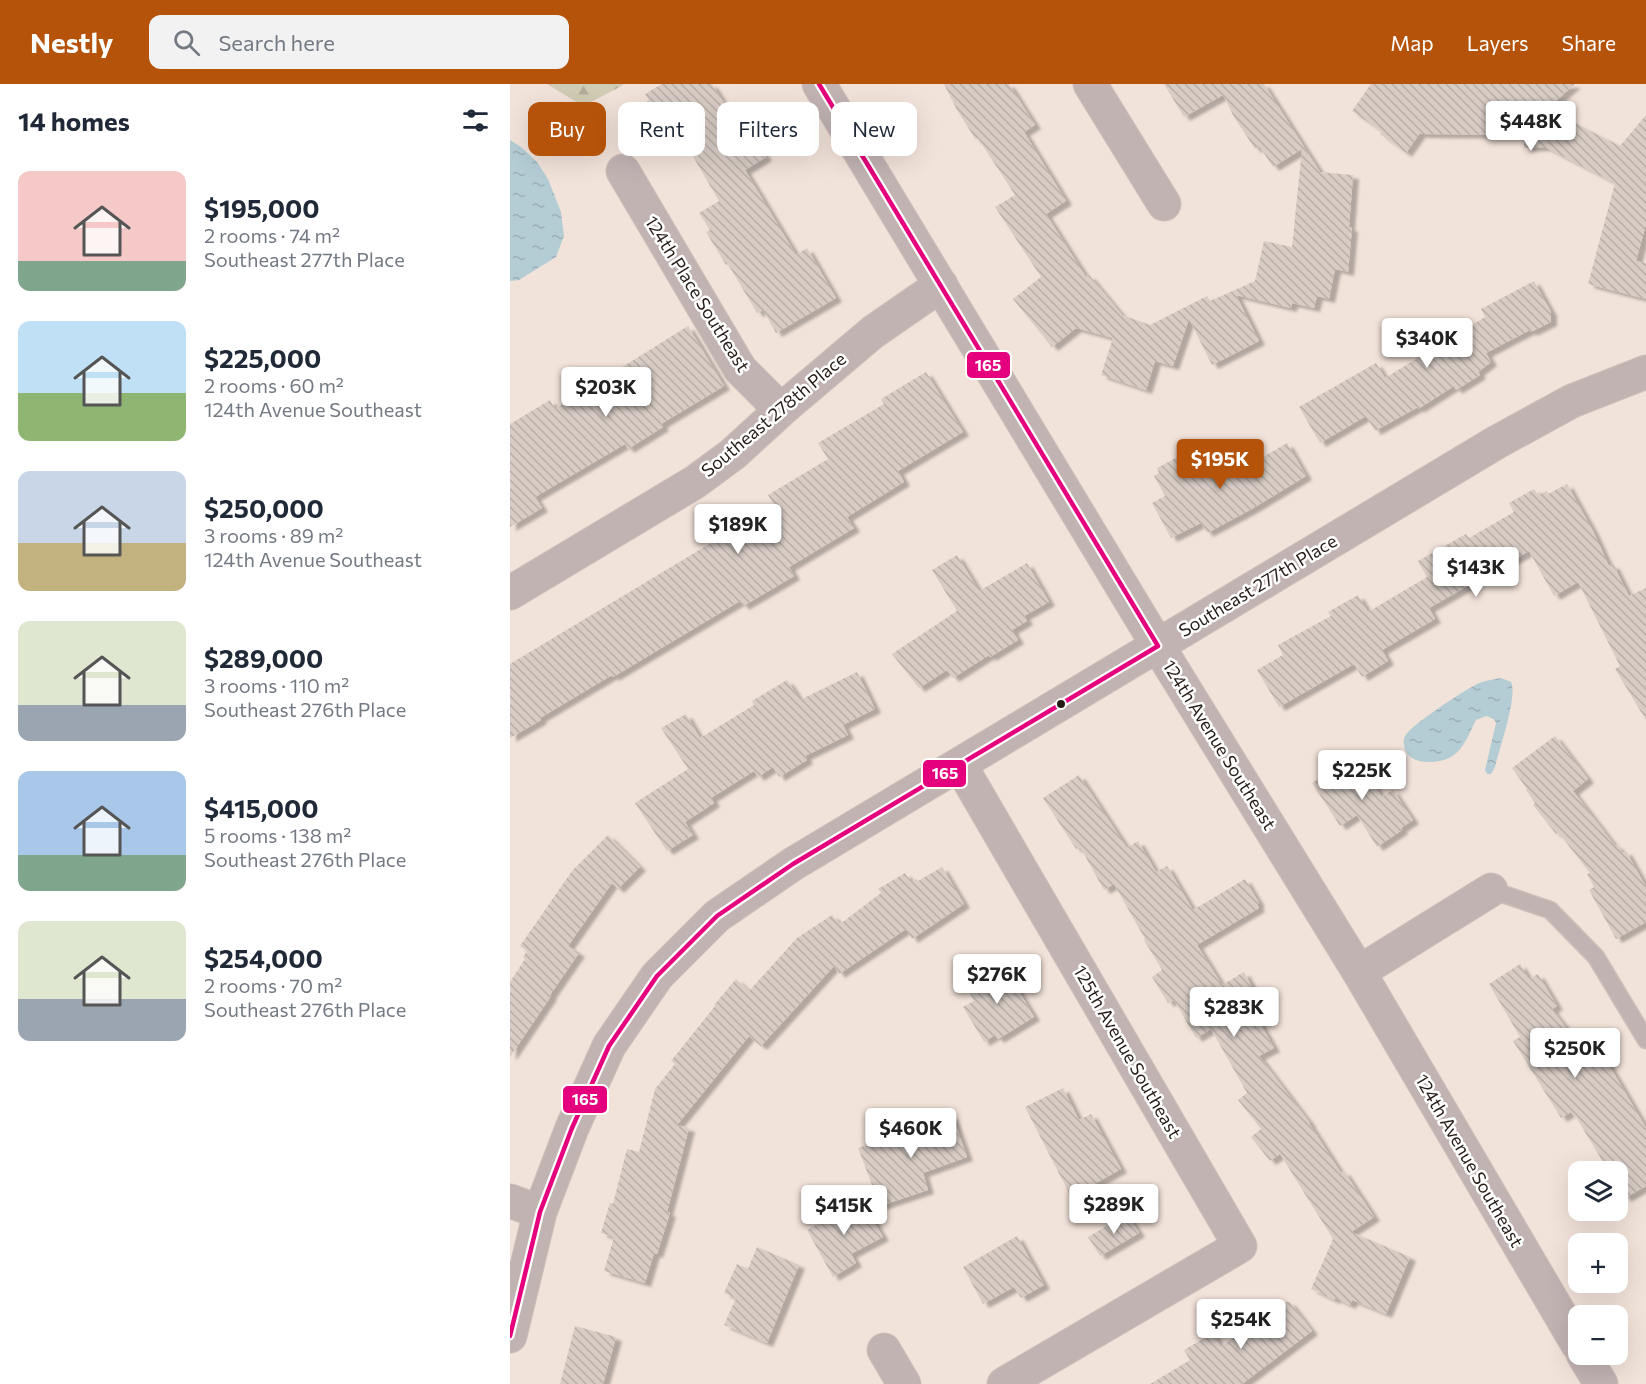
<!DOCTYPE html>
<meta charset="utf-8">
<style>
body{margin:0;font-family:Commissioner,sans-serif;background:#f2f2f3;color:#1f2937;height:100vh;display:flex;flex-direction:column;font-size:22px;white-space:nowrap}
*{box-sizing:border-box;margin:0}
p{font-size:20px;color:#747a83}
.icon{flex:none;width:33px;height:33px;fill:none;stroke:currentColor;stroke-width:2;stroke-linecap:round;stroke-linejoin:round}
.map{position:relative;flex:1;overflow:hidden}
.drawer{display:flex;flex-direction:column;background:#fff;width:510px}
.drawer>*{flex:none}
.guide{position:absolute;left:18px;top:18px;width:570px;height:54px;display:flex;gap:12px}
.fabs{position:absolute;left:1058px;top:1077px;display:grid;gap:12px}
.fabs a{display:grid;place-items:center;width:60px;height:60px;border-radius:12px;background:#fff;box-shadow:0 6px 24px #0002;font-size:30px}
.price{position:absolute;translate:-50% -51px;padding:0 14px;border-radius:6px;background:#fff;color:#222;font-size:20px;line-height:39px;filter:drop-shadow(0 2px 3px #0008)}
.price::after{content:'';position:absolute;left:50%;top:36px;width:18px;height:14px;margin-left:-9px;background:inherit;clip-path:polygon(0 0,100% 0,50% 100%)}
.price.selected{background:#b45309;color:#fff}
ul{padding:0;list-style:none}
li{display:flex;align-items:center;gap:18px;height:150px;padding:0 18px}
li span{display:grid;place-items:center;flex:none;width:168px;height:120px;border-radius:12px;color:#555}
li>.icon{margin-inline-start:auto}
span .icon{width:72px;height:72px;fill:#fffc;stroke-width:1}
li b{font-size:26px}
h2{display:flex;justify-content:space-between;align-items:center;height:72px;padding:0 18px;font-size:26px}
.tag{padding:0 21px;border-radius:12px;background:#fff;box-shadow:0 6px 24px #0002;font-size:21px;line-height:54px}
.tag.selected{background:#b45309;color:#fff}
header{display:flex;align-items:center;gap:36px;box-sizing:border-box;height:84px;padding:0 30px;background:#b45309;color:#fff}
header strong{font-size:28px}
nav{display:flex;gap:33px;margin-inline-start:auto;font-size:21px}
.search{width:420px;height:54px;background:#f2f2f3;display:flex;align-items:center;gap:15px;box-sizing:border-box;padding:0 21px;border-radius:12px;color:#747a83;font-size:22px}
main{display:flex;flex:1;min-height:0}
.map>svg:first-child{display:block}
.forest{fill:url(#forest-firs)}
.water{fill:url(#water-ripples)}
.building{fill:url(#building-back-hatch);filter:url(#shadow)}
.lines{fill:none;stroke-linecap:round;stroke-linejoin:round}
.service-casing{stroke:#ccc0b9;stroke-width:19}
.minor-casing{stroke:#ccc0b9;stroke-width:35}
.tertiary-casing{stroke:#ccc0b9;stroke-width:35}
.service{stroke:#c2b3b3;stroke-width:16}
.minor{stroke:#c2b3b3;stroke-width:33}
.tertiary{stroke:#c2b3b3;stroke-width:33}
.bus-1-casing{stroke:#fff;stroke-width:9}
.bus-1{stroke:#e5007d;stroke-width:4.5}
.bus-dot{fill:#261c16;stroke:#fff;stroke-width:2}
.labels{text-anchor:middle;stroke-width:5;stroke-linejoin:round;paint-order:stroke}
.street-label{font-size:18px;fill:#261c16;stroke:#fff}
.line-badge{stroke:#fff;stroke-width:2}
.badge-label{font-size:16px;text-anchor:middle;font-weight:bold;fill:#fff}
</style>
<header>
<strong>Nestly</strong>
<div class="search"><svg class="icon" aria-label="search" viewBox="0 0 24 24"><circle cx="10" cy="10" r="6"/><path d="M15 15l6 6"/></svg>Search here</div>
<nav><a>Map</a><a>Layers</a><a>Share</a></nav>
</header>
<main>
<section class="drawer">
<h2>14 homes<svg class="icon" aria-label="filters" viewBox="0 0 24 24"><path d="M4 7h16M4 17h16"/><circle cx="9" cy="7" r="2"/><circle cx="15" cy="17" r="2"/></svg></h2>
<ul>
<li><span style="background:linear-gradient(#f6c9c9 75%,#7fa58c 0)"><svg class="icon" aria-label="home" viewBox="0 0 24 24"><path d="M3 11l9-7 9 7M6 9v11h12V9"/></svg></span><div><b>$195,000</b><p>2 rooms · 74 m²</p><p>Southeast 277th Place</p></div></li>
<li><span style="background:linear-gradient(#bfe0f5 60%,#8fb573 0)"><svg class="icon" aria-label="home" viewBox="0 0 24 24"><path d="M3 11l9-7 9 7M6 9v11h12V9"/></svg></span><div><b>$225,000</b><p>2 rooms · 60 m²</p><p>124th Avenue Southeast</p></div></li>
<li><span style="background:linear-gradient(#c9d6e8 60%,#c2b280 0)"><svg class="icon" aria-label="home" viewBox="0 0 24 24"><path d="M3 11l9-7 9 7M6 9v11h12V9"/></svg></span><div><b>$250,000</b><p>3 rooms · 89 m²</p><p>124th Avenue Southeast</p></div></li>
<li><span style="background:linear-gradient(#dfe7d0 70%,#9aa5b1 0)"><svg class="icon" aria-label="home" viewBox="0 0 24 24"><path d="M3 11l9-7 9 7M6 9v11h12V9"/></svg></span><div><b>$289,000</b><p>3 rooms · 110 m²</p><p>Southeast 276th Place</p></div></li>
<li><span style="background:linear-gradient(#a9c7e8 70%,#7fa58c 0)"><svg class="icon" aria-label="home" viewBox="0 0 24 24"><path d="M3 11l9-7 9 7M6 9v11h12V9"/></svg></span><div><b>$415,000</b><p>5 rooms · 138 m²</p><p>Southeast 276th Place</p></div></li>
<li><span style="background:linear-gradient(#dfe7d0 65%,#9aa5b1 0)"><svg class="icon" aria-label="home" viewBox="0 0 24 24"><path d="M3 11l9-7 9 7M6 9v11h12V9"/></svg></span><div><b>$254,000</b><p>2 rooms · 70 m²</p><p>Southeast 276th Place</p></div></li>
</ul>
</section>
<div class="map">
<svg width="1136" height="1300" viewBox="0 0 1136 1300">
<defs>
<pattern id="forest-firs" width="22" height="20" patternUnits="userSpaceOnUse" patternTransform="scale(1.5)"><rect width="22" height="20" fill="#d1ccb4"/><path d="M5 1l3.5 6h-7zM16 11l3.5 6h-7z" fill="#b3af9a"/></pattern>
<pattern id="water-ripples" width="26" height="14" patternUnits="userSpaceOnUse" patternTransform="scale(1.5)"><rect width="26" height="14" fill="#b4cdd4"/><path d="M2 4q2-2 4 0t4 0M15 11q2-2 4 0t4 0" fill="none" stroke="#9bafb5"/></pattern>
<pattern id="building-back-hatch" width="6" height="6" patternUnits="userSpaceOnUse" patternTransform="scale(1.5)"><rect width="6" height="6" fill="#d8ccc5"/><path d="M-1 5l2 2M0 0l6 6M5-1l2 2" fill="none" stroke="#b9afa8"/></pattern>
<filter id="shadow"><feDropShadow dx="6" dy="4" stdDeviation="1.5" flood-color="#0004"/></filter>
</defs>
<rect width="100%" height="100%" fill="#f2e3da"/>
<path class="forest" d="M 37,0 L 114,0 L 110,3 L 73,22 Z"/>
<path class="water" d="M 0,56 L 11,63 L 27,78 L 38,95 L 51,128 L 54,152 L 46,173 L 9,196 L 0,197 Z
M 991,594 L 1001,598 C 1008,612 989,666 985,683 L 981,690 L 977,690 L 975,686 L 986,639 L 984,635 L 976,632 L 966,636 C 960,647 955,663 944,671 C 931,681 895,683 894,660 C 893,657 894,653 896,651 C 900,642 961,601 972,598 C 978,596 985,595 991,594 Z"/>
<path class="building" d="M 152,0 L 202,0 L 219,27 L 226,23 L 256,73 L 235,86 L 286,171 L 297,164 L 326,214 L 266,249 L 253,226 L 247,229 L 218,180 L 216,181 L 196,148 L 200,146 L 189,129 L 209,117 L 165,42 L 141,58 L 121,27 L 139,16 L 135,10 Z
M 434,0 L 499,0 L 525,41 L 514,48 L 556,117 L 536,130 L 576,193 L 579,191 L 612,231 L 640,241 L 697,212 L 700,217 L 745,197 L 754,157 L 782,163 L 792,65 L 763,83 L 749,62 L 745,65 L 724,33 L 713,11 L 674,33 L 654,0 L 754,0 L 810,88 L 843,91 L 839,143 L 842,144 L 838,188 L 825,185 L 819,215 L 807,212 L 804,224 L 782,219 L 781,224 L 726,211 L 749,257 L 702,281 L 679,235 L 663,282 L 645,277 L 636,306 L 591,291 L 603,254 L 566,244 L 542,263 L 503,215 L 531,193 L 485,123 L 505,111 L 468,54 L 466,56 L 447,26 Z
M 861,0 L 1065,0 L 1037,25 L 1110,62 L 1136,31 L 1136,140 L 1126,177 L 1136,179 L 1136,215 L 1078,200 L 1105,99 L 1035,63 L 1014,64 L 1014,51 L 913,50 L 910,49 L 896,69 L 870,50 L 872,48 L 842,27 Z
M 1024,197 L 1041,228 L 1041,238 L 1021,248 L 1020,246 L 976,269 L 981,278 L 968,288 L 970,291 L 946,306 L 944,302 L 908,325 L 908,323 L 865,347 L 856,332 L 810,359 L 789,323 L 866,279 L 875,294 L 975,233 L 971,225 Z
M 178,242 L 214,302 L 151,340 L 153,343 L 118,365 L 115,360 L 25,413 L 32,424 L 0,443 L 0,340 L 40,316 L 45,325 Z
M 416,288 L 453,348 L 388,387 L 394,398 L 337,433 L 344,444 L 279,483 L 284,492 L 233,522 L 230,517 L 103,593 L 102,591 L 30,634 L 31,636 L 0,654 L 0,580 L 264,421 L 258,411 L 318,375 L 308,359 L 374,320 L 371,315 Z
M 777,359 L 796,392 L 740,426 L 697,449 L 691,439 L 661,454 L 642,419 L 655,412 L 644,392 L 649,389 L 647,384 L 685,364 L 705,401 Z
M 1057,400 L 1083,447 L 1099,482 L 1103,480 L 1119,512 L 1136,504 L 1136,636 L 1105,585 L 1110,582 L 1068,498 L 1044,512 L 1019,467 L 919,524 L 925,535 L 872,566 L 878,577 L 852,593 L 844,580 L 769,623 L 747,586 L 773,571 L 768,561 L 821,532 L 818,528 L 848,511 L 858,528 L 917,493 L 908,477 L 956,450 L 959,454 L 1004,428 L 999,419 L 1024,405 L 1028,411 L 1037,407 L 1038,410 Z
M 447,471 L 469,507 L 517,479 L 539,518 L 514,532 L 517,537 L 502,546 L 508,556 L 480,573 L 479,571 L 443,594 L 437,586 L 409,604 L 382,570 L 447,527 L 422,486 Z
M 347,588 L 365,625 L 333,641 L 338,651 L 295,672 L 297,676 L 269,693 L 263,683 L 248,693 L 244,687 L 201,714 L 204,719 L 175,738 L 183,751 L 157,767 L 125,719 L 178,685 L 151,644 L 176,630 L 190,654 L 244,621 L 242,617 L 277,596 L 290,616 Z
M 1045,652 L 1078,695 L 1063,707 L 1105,762 L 1107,761 L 1112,769 L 1116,767 L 1136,803 L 1136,838 L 1106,855 L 1079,806 L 1084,803 L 1077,790 L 1080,789 L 1048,748 L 1046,750 L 1023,721 L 1025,719 L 1016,706 L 1017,705 L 1002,684 Z
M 845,671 L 872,713 L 883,706 L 903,736 L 891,744 L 892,746 L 867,763 L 847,731 L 830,742 L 802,699 Z
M 569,691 L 617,764 L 628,757 L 646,788 L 657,782 L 683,826 L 735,795 L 749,819 L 747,820 L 749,824 L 687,861 L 712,901 L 734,888 L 755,927 L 746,932 L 764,964 L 749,972 L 800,1039 L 799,1039 L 831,1089 L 834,1087 L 864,1133 L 841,1148 L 900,1173 L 876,1230 L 842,1216 L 840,1221 L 825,1214 L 824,1216 L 801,1205 L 823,1155 L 770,1070 L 760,1077 L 741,1053 L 751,1045 L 728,1016 L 737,1009 L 701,945 L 686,954 L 664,916 L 658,919 L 642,893 L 652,886 L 634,856 L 635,855 L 604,800 L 594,806 L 570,763 L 566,765 L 533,714 Z
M 98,751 L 130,783 L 108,805 L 102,799 L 58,862 L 69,869 L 40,911 L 41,912 L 0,973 L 0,898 L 15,875 L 13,873 L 17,867 L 10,862 L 62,787 Z
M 432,783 L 454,820 L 402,855 L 396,845 L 329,890 L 324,882 L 251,962 L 239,952 L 167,1041 L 179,1044 L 157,1128 L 160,1129 L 147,1170 L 144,1169 L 135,1199 L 94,1187 L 104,1153 L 91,1149 L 100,1119 L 103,1120 L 117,1065 L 129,1068 L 145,1005 L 165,980 L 161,977 L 205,922 L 204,921 L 226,895 L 239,907 L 287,854 L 322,831 L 330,840 L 371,809 L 368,805 L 395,789 L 401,798 L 406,795 L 408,797 Z
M 493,880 L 524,933 L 488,955 L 485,951 L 474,958 L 453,923 L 464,917 L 456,902 Z
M 1010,880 L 1019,895 L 1028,890 L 1047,922 L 1042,925 L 1080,976 L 1092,969 L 1136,1044 L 1136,1102 L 1115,1114 L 1107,1101 L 1107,1088 L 1099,1088 L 1066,1033 L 1065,1034 L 1061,1028 L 1051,1034 L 1003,957 L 1010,953 L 979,900 Z
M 553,1004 L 569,1036 L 581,1030 L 611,1085 L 561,1113 L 515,1023 Z
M 442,1031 L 457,1073 L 413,1089 L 418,1106 L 370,1122 L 348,1064 Z
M 351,1115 L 373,1153 L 341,1170 L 346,1179 L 323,1193 L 297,1146 Z
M 617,1130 L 629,1149 L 590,1172 L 578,1153 Z
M 507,1152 L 534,1201 L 511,1214 L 504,1203 L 473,1220 L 453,1183 Z
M 247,1163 L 289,1181 L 257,1259 L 214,1241 L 226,1214 L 214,1209 L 227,1180 L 238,1185 Z
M 771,1218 L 780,1218 L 802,1247 L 732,1300 L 640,1300 L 680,1276 L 674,1266 L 703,1249 L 711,1263 Z
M 65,1242 L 106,1253 L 93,1300 L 50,1300 Z"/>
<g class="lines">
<defs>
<path id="service" d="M 981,806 L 1040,826 L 1086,873 L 1136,956"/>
<path id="minor" d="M 580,0 L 654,120
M 113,87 L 230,285 L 271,326
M 0,509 L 185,398 L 223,370 L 271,326 L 363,248 L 431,201
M 450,681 L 730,1162 L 494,1300
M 849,888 L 981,806
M 0,1117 L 30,1128
M 0,1252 L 30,1128 L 62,1044 L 99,962 L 147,892 L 207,832 L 283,780 L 987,358 L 1062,317 L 1136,288
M 374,1266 L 394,1300"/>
<path id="tertiary" d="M 309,0 L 648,562 L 849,888 L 1068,1261
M 1073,1270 L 1091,1300"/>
</defs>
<use href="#service" class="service-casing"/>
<use href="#minor" class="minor-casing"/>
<use href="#tertiary" class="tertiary-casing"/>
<use href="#service" class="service"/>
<use href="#minor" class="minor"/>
<use href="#tertiary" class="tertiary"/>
<defs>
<path id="bus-1" d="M 309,0 L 648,562
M 0,1252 L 30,1128 L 62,1044 L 99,962 L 147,892 L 207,832 L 283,780 L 648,562"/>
</defs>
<use href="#bus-1" class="bus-1-casing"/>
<use href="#bus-1" class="bus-1"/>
</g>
<circle class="bus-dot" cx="551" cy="620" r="5"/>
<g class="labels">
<g class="street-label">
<text transform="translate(187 210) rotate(58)" y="6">124th Place Southeast</text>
<text transform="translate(264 331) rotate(-40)" y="6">Southeast 278th Place</text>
<text transform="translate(748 502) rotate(-31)" y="6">Southeast 277th Place</text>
<text transform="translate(709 661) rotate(58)" y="6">124th Avenue Southeast</text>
<text transform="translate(617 968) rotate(60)" y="6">125th Avenue Southeast</text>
<text transform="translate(959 1077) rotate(60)" y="6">124th Avenue Southeast</text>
</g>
</g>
<g class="line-badge">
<rect x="456" y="267" width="45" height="28" rx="6" fill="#e5007d"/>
<rect x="412" y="675" width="45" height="29" rx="6" fill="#e5007d"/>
<rect x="52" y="1001" width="46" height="29" rx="6" fill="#e5007d"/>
</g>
<g class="badge-label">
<text x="478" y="287">165</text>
<text x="435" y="695">165</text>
<text x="75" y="1021">165</text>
</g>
</svg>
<div class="fabs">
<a><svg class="icon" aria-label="layers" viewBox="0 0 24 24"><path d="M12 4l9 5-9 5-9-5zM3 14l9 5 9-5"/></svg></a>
<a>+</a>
<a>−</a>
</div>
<b class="price" style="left:1021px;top:68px">$448K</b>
<b class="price" style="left:917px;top:285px">$340K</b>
<b class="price" style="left:96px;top:334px">$203K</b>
<b class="price selected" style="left:710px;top:406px">$195K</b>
<b class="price" style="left:228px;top:471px">$189K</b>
<b class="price" style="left:966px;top:514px">$143K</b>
<b class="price" style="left:852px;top:717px">$225K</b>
<b class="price" style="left:487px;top:921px">$276K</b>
<b class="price" style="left:724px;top:954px">$283K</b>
<b class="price" style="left:1065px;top:995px">$250K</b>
<b class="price" style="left:401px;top:1075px">$460K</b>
<b class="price" style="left:604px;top:1151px">$289K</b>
<b class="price" style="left:334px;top:1152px">$415K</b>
<b class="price" style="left:731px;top:1266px">$254K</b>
<div class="guide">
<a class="tag selected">Buy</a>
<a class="tag">Rent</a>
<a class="tag">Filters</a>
<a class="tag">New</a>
</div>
</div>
</main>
